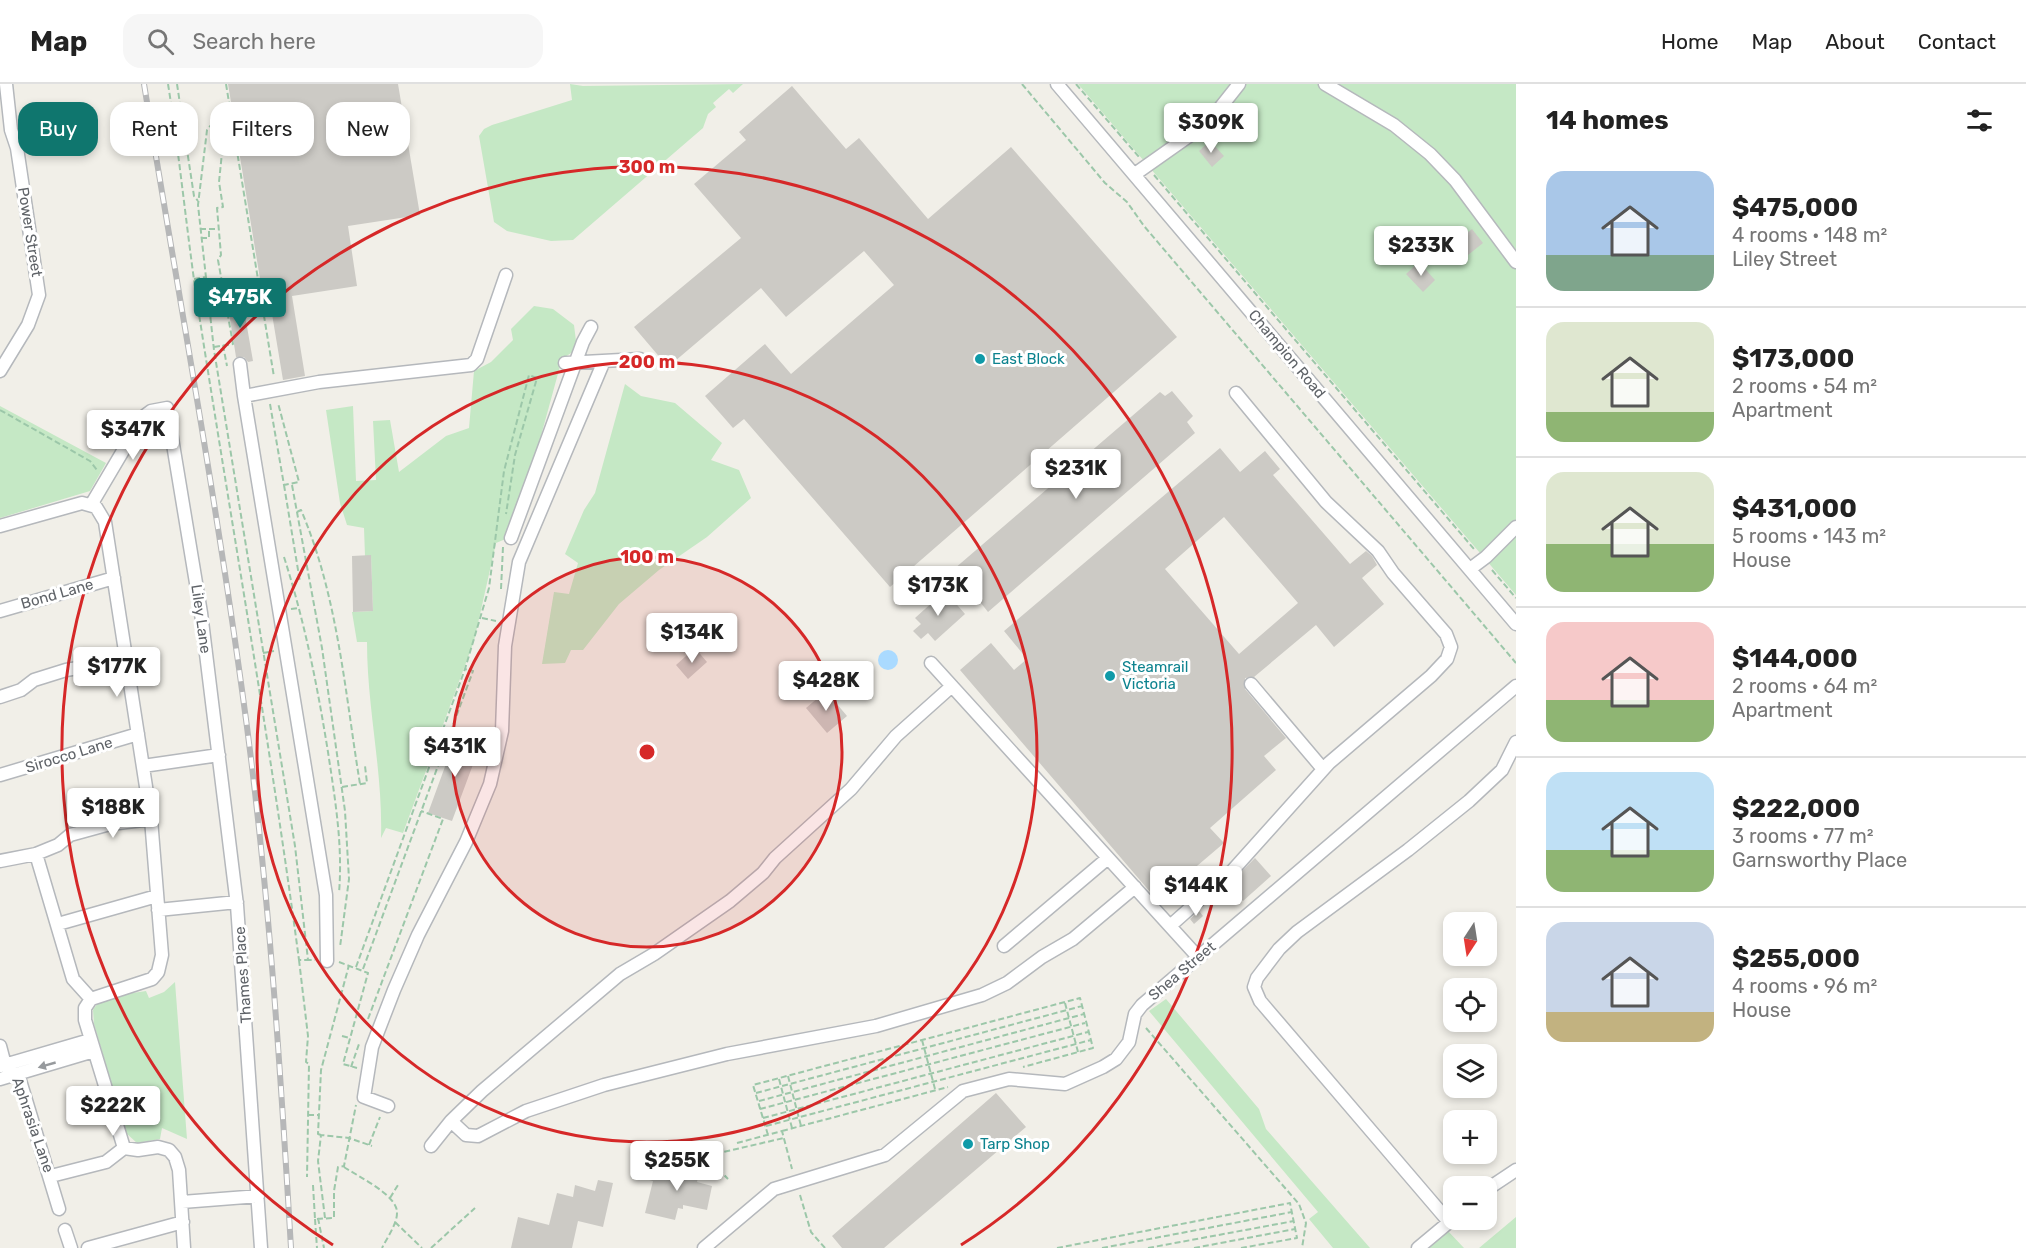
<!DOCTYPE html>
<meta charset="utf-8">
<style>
body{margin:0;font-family:Rubik,sans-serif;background:#f6f6f6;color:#222;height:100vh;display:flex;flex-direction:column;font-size:22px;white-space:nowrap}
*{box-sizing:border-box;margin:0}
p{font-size:20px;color:#767676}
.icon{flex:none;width:33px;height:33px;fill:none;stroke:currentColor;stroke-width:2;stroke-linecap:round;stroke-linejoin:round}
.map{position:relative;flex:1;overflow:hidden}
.drawer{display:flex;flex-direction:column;background:#fff;width:510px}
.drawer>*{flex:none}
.hud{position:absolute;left:18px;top:18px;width:570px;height:54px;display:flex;gap:12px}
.needle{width:39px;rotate:192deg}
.controls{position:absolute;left:1443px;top:828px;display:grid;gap:12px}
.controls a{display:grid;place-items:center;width:54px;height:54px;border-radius:12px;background:#fff;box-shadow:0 3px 9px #0003;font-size:30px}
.price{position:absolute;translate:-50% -51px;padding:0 14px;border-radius:6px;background:#fff;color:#222;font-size:20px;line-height:39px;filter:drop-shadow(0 2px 3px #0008)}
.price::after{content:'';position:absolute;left:50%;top:36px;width:18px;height:14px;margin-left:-9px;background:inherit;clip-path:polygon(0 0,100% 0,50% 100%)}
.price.selected{background:#0f766e;color:#fff}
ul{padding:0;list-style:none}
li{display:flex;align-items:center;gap:18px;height:150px;padding:0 30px}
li+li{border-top:2px solid #e0e0e0}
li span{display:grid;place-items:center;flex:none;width:168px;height:120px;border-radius:18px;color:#555}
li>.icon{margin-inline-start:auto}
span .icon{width:72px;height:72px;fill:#fffc;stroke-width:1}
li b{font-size:26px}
h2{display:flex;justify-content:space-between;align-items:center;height:72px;padding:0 30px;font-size:26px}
.tag{padding:0 21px;border-radius:18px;background:#fff;box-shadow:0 3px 9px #0003;font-size:21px;line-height:54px}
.tag.selected{background:#0f766e;color:#fff}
header{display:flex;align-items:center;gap:36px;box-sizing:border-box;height:84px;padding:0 30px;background:#fff;border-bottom:2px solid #e0e0e0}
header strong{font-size:28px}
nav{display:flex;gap:33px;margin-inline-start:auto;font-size:21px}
.search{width:420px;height:54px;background:#f6f6f6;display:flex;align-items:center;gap:15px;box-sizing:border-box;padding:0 21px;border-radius:18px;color:#767676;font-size:22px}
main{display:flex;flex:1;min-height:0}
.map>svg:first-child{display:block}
.green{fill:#c5e8c5}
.water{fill:#aadaff}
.building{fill:#cccac5;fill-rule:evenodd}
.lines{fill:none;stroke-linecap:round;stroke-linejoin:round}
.minor-casing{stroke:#b5b8bc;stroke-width:15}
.path{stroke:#9cc7a9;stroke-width:2;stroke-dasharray:6 3;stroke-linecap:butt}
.minor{stroke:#fff;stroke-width:12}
.rail-casing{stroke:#b6b7b8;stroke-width:6}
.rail{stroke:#fff;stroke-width:4;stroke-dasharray:11;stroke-linecap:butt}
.oneway{fill:#979a9d}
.ring{fill:none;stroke:#d62828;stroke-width:3}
.culture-dot{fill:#0f9aa8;stroke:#fff;stroke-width:2}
.labels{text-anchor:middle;stroke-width:6;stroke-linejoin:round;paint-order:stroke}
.street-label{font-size:15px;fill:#5f6368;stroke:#fff}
.culture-label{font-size:15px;fill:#0d838f;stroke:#fff;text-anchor:start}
.centre{fill:#d62828;stroke:#fff;stroke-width:3}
.ring-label{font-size:18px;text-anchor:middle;font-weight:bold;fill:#d62828;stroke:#fff;stroke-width:6;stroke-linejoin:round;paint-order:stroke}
</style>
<header>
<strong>Map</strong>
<div class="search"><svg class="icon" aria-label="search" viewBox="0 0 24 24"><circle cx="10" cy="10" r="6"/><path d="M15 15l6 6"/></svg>Search here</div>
<nav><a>Home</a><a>Map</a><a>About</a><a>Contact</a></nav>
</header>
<main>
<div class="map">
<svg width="1516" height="1164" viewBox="0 0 1516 1164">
<rect width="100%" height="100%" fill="#f1efe8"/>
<path class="green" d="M 570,0 L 583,2 L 743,0 L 733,9 L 729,5 L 713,19 L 716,23 L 708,30 L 703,44 L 573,156 L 551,157 L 507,147 L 494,138 L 479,52 L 484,45 L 492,41 L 572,16 Z
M 1078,0 L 1516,0 L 1516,511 Z
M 534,222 L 553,225 L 574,241 L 577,265 L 562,275 L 533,381 L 508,454 L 496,459 L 474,557 L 403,749 L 386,744 L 381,754 C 383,688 367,624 367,558 L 357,558 L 352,528 L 373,527 L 371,472 L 365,472 L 364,444 L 347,441 L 340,419 L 326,326 L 353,322 L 356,397 L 376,396 L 373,337 L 390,336 L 399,388 L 446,352 L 469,344 L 474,287 L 491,278 L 513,256 L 511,245 Z
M 625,300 L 641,312 L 675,319 L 722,359 L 711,376 L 739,386 L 751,414 L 707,453 L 659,486 L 619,520 L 583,566 L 571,566 L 565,579 L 542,580 L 554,508 L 569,510 L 578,479 L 565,470 L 584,426 L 595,409 Z
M 0,322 L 106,379 L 90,407 L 0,434 Z
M 175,898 L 187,1055 L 162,1044 L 160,1055 L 137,1059 L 126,1049 L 94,940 L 93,926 C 101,910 130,910 146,907 L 149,914 L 164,908 Z
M 1166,915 L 1259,1025 L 1266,1045 L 1370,1164 L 1333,1164 L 1309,1135 L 1318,1128 L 1149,927 Z
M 1516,1133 L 1516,1164 L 1479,1164 Z
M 1448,1147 L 1464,1164 L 1427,1164 Z"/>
<path class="water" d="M878 576a10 10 0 1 1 20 0a10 10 0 1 1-20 0Z"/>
<path class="building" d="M 228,0 L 398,0 L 420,131 L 348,142 L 357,202 L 292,212 L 305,292 L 283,296 L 269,212 L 263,213 Z
M 792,2 L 846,65 L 859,54 L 928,135 L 1011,63 L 1177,253 L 890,503 L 744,335 L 733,344 L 705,312 L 765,260 L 791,290 L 894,201 L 864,167 L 786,233 L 761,204 L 668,283 L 634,243 L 741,154 L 694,100 L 746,56 L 739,48 Z
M 1210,57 L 1224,72 L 1212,83 L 1199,67 Z
M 1472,145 L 1483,159 L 1458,179 L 1447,165 Z
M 1419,178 L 1435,196 L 1423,208 L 1406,190 Z
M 242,214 L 253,277 L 248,278 L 244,273 L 236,273 L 227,216 Z
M 1172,307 L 1193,332 L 1187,338 L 1195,349 L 988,528 L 954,485 L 1160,308 L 1165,312 Z
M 1220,364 L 1240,388 L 1265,367 L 1280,385 L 1273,391 L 1350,480 L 1366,467 L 1372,472 L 1377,481 L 1362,494 L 1384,520 L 1334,563 L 1316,541 L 1254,593 L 1245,594 L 1245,605 L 1286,654 L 1264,672 L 1276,686 L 1210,744 L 1224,759 L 1157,816 L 960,586 L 991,559 L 1014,586 L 1027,575 L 1004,547 ZM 1224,433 L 1298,519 L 1239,570 L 1165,485 Z
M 371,471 L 373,527 L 353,528 L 352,472 Z
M 945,507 L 965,530 L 935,557 L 928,549 L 921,555 L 913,547 L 921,540 L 915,534 Z
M 695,564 L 707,578 L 688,595 L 676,581 Z
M 826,607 L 847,632 L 827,649 L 806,624 Z
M 457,650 L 481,659 L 452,737 L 428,729 Z
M 1255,774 L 1271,792 L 1243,817 L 1228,801 Z
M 1199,827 L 1203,832 L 1194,840 L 1190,835 Z
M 996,1009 L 1026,1043 L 884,1164 L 842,1164 L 832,1152 Z
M 690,1074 L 702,1077 L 697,1098 L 712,1102 L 707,1126 L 683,1121 L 683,1125 L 678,1124 L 675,1136 L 645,1129 L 653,1097 L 649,1096 L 651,1086 L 681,1093 L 682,1089 L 687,1090 Z
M 598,1096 L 613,1099 L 603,1143 L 578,1137 L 572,1164 L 511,1164 L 518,1133 L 549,1141 L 557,1109 L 573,1113 L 575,1101 L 595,1107 Z"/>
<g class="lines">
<defs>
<path id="minor" d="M 1057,0 L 1516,540
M 1325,0 L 1394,41 L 1430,70 L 1455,96 L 1516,178
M 1135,90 L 1196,47 L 1220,24 L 1239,0
M 565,279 L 640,275
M 240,280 L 244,312 L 319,298 L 471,281 L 477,275 L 506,191
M 0,287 L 28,241 L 39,211 L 17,64 L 11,46 L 6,0
M 244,312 L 326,811 L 327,877
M 91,421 L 143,333 L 151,327 L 167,324 L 201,529 L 237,821 L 261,1164
M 0,442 L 82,419 L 96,423 L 105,438 L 151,735 L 162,871 L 158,888 L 152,895 L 91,915
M 511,454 L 583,258 L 591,243
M 1470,485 L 1486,473 L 1516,443
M 0,527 L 114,494
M 931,579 L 1198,873
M 1251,600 L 1323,685
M 952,602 L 896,652 L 851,705 L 775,774 L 763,789 L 730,817 L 654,870 L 620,890 L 482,1007 L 451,1037 L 466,1051 L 478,1052 L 526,1027 L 604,1001 L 727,970 L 876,942 L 982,911 L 1007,899 L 1042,873 L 1073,855 L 1135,803
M 0,613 L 21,606 L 34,596 L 66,586 L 126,576
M 143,682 L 219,671
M 0,691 L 138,650
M 36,770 L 73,895 L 91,915 L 85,924 L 85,936 L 124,1064
M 0,777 L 36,770 L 58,761 L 70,751 L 110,740 L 151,735
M 158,826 L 237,818
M 58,840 L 157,812
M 1170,842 L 1233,786 L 1329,679 L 1431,592 L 1447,575 L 1451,563 L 1446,550 L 1393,489 L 1378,467 L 1326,418 L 1236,309
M 1004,862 L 1108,774
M 0,962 L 5,981 L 18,990 L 59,1125
M 1,982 L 90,956
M 0,995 L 94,967
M 388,1022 L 364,1013 L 372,963 L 394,906 L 418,851 L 466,758 L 490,700 L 502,647 L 505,562 L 519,478 L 604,277
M 431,1062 L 451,1037
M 51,1092 L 106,1078 L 124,1064 L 138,1066 L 158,1063 L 169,1066 L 175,1073 L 179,1086 L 184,1164
M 1486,1106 L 1516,1086
M 182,1118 L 258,1112
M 1449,1138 L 1260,917 L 1254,903 L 1257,894 L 1279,865 L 1297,848 L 1408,766 L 1469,717 L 1502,686 L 1516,658
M 65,1146 L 71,1164
M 88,1164 L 183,1138
M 704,1164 L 774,1105 L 885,1071 L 963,1007 L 1009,995 L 1065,1000 L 1103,983 L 1116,975 L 1129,958 L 1135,930 L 1142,921 L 1516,602
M 1418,1164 L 1454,1134"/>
</defs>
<use href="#minor" class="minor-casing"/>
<path class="path" d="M 168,0 C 181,81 188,162 201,243 C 234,454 271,665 299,876 L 308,876
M 177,0 L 194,112 L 198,117
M 226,0 L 274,293
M 1022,0 L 1105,99 L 1127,118 L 1144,142 L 1516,579
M 1076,0 L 1139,73
M 232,38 L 211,41 L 207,46 L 198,121 L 214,266 L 295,762 L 308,876 L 315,876
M 1154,91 L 1474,465
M 200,145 L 218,145
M 201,154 L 209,154 L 209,145
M 194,195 L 206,193
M 223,261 L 227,282
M 214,263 L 233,260 L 218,176 L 221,171 L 217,124 L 223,123 L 219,98 L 225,39
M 270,320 L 284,401 L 299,398 L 278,319
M 0,326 L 90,377 L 97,386
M 284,401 L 300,498
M 292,401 L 322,564 L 345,727 L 349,795 L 340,863
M 297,428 L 301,426 C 338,512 345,609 360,700
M 284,473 C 305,539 317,600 328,668 C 335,715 343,761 339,809
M 1492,486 L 1516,514
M 501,505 L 503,463
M 291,525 L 300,524
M 482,534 L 496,537
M 263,569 L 274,567
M 342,703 L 367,699 L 365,682
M 299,876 L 308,952 L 306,978 L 309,980 L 307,1093
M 339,878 L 368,889 L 343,980 L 357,984
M 356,883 L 465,585
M 363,885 L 473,587 L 465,585 L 489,504 L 504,387 L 529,291 L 537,294 L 515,371 L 506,430
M 1065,919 L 1078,968
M 368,935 L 443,735 L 421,727
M 1146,944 L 1299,1120 L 1306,1139 L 1302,1164
M 342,952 L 350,954
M 922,956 L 935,1005
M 351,983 L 359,960
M 788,992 L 801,1042
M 779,995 L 792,1044
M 756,1009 L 1082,922
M 759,1017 L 1084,930
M 760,1025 L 1085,939
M 308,1031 L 319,1031
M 763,1034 L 1088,948
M 766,1042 L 1091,956
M 782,1047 L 948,1003
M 321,1051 L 318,1050 L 321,986 L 349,881
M 768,1051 L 753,1001 L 1080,914 L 1093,964 L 1023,983
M 737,1059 L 782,1047 L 792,1085
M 369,1061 L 380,1033
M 706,1072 L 728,1095
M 344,1083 C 357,1092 398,1111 397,1129 C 397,1140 387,1154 382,1164
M 669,1087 L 670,1078 L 686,1082
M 685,1089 L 688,1072 L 706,1072 L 784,1054
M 313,1101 L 315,1135 L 334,1134 L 334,1107 L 338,1083 L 344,1082 L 356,1021
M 800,1111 L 811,1148 L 825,1164
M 390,1114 L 398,1101
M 318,1134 L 324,1164
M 325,1134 L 318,1077 L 321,1051 L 349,1054 L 372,1062
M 315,1135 L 317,1164
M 395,1138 L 422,1164
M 431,1164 L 475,1124
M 1057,1164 L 1290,1119 L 1297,1154 L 1241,1164
M 1102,1164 L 1292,1128
M 1148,1164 L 1294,1137
M 1194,1164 L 1295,1145"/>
<use href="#minor" class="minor"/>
<defs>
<path id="rail" d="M 144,0 C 177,202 214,403 242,606 C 268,791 280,978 291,1164"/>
</defs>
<use href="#rail" class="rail-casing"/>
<use href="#rail" class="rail"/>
</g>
<defs><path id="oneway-solid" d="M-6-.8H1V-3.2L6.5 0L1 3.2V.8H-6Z" transform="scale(1.5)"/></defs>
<use class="oneway" href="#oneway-solid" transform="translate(47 981) rotate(164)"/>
<circle cx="647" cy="668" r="195" fill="#d62828" fill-opacity=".12"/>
<g class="ring">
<circle cx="647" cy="668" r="195"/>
<circle cx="647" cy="668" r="390"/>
<path d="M333 1161A585 585 0 1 1 961 1161"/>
</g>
<g class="culture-dot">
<circle cx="980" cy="275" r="6"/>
<circle cx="1110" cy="592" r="6"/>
<circle cx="968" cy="1060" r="6"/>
</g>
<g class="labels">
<g class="street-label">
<text transform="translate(30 148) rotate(81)" y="5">Power Street</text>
<text transform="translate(1287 270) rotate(50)" y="5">Champion Road</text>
<text transform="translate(57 510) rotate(-16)" y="5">Bond Lane</text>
<text transform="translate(201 535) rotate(82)" y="5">Liley Lane</text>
<text transform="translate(69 671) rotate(-17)" y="5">Sirocco Lane</text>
<text transform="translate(1182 887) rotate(-40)" y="5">Shea Street</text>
<text transform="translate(243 891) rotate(-94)" y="5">Thames Place</text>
<text transform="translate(33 1041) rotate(71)" y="5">Aphrasia Lane</text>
</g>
<g class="culture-label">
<text x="992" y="280">East Block</text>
<text x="1122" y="588">Steamrail<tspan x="1122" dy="17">Victoria</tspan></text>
<text x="980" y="1065">Tarp Shop</text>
</g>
</g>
<circle cx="647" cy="668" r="9" class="centre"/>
<g class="ring-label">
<text x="647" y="89">300 m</text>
<text x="647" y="284">200 m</text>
<text x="647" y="479">100 m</text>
</g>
</svg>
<div class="controls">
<a><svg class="needle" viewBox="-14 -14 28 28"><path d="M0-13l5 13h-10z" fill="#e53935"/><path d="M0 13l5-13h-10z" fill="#767676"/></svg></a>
<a><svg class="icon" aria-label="locate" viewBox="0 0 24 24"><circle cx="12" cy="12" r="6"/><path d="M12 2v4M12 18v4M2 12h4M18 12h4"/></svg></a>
<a><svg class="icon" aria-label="layers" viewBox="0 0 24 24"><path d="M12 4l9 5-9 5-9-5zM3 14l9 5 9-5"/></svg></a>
<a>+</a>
<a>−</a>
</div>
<b class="price" style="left:1211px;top:70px">$309K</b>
<b class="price" style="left:1421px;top:193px">$233K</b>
<b class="price selected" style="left:240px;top:245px">$475K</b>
<b class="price" style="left:133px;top:377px">$347K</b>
<b class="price" style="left:1076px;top:416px">$231K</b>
<b class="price" style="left:938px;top:533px">$173K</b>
<b class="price" style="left:692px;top:580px">$134K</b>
<b class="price" style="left:117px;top:614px">$177K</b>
<b class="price" style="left:826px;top:628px">$428K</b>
<b class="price" style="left:455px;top:694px">$431K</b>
<b class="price" style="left:113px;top:755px">$188K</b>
<b class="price" style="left:1196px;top:833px">$144K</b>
<b class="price" style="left:113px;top:1053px">$222K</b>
<b class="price" style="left:677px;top:1108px">$255K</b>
<div class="hud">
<a class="tag selected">Buy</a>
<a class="tag">Rent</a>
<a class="tag">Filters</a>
<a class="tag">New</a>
</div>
</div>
<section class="drawer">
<h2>14 homes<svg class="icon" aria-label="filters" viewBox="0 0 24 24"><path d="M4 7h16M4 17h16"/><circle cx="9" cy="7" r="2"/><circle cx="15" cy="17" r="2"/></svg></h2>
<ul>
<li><span style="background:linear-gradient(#a9c7e8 70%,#7fa58c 0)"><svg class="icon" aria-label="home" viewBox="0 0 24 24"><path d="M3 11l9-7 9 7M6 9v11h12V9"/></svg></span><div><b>$475,000</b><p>4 rooms · 148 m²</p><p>Liley Street</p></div></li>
<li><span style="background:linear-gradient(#dfe7d0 75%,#8fb573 0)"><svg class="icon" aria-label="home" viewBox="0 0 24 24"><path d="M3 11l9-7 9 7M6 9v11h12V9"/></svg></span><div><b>$173,000</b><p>2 rooms · 54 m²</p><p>Apartment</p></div></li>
<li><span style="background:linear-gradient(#dfe7d0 60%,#8fb573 0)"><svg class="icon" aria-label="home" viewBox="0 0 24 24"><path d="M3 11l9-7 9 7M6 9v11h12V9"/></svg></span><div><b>$431,000</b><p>5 rooms · 143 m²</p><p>House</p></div></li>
<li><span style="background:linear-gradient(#f6c9c9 65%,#8fb573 0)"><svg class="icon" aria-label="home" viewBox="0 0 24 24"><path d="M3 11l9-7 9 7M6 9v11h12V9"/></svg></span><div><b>$144,000</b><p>2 rooms · 64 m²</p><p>Apartment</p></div></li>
<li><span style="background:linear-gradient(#bfe0f5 65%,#8fb573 0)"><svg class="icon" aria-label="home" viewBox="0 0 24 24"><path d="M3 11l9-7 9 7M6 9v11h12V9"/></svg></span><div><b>$222,000</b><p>3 rooms · 77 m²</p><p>Garnsworthy Place</p></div></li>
<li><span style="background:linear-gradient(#c9d6e8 75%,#c2b280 0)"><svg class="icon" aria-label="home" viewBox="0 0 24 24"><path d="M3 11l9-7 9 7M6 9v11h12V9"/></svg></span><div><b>$255,000</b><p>4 rooms · 96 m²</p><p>House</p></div></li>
</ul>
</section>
</main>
